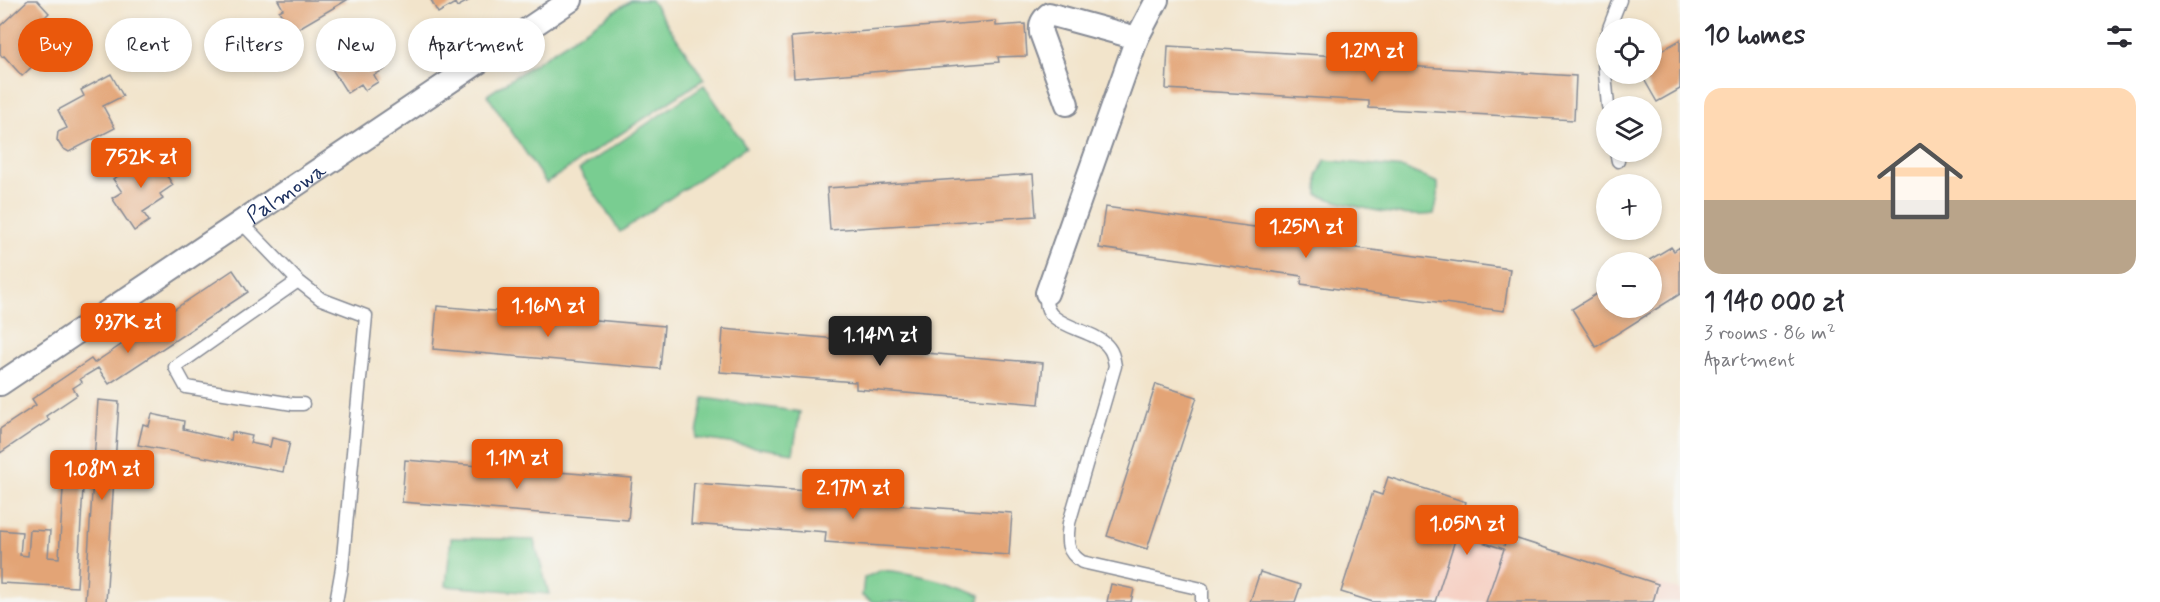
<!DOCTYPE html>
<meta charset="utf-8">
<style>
body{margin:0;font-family:Mynerve,sans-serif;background:#f2f2f3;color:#2b2b33;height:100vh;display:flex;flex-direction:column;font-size:22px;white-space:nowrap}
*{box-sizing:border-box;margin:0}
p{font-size:20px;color:#7c7c81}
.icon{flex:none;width:33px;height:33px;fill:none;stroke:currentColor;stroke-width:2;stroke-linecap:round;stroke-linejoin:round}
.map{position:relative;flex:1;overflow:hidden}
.drawer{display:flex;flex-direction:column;background:#fff;width:480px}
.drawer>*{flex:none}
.hud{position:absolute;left:18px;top:18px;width:570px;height:54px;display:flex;gap:12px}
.tools{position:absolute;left:1596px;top:18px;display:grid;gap:12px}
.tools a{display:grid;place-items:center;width:66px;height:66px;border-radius:50%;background:#fff;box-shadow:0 3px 9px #0003;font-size:30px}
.price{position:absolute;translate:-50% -51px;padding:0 14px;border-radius:6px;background:#ea580c;color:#fff;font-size:20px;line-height:39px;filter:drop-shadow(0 2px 3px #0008)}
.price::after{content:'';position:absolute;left:50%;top:36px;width:18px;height:14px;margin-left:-9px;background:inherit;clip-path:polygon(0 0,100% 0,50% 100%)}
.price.current{background:#222;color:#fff}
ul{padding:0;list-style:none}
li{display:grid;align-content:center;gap:12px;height:318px;padding:0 24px}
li+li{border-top:2px solid #e1e1e2}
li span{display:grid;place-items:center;height:186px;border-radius:18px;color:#555}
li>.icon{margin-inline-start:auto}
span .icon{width:108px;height:108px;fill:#fffc;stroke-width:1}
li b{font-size:26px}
h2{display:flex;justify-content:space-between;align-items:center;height:72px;padding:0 24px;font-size:26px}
.tag{padding:0 21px;border-radius:27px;background:#fff;box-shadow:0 3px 9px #0003;font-size:21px;line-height:54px}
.tag.current{background:#ea580c;color:#fff}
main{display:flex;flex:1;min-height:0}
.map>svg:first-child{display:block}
.built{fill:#f6d1c5}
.green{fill:#79cd91;stroke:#4a7e78;stroke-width:1.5}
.building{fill:#e3a476}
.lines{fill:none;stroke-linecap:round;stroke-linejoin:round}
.service-casing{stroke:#868a94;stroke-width:15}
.minor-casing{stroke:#868a94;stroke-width:26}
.service{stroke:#fff;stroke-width:12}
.minor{stroke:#fff;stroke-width:22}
.labels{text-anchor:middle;stroke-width:5;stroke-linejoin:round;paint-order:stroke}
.street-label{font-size:22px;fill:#1b2f5e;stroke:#f6f6f2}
</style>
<main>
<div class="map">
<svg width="1680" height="602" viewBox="0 0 1680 602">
<rect width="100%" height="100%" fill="#f6f6f2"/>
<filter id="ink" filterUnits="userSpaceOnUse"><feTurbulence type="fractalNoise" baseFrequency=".0167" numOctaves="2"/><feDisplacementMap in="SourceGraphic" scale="12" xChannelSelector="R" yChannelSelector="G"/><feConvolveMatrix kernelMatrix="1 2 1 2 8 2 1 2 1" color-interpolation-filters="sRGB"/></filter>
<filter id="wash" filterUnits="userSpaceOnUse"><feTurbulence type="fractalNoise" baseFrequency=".008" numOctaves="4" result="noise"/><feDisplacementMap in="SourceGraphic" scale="24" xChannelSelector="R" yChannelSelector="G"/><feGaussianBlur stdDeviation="1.35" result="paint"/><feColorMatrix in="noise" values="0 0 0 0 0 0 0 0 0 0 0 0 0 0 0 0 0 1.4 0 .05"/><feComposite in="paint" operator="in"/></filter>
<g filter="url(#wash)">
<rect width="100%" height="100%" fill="#f2e4cb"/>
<path class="built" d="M 1457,534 L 1503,548 L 1508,536 L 1680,590 L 1680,602 L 1435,602 Z"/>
<path class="green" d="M 631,0 L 651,0 L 704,79 L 546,183 L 487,95 Z
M 704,85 L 746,147 L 620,232 L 579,170 Z
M 1325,160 L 1404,168 L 1438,183 L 1438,196 L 1434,214 C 1403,219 1348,206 1318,195 L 1318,174 Z
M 704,398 L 800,412 L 793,453 L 696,438 Z
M 451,538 L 534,540 L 549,594 L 446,586 Z
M 881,570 C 916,573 948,581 980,595 L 979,602 L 872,602 L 862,596 L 864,578 Z"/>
<g id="blocks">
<path class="building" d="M 28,0 L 37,0 L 49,13 L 40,22 L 58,42 L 22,76 L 4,56 L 2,57 L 0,54 L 0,26 Z
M 278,0 L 347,0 L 292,32 L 279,11 L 283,9 Z
M 431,0 L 470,0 L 457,7 L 455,3 L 438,13 Z
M 996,21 L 996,26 L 1025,24 L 1027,56 L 998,57 L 999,62 L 794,78 L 791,37 Z
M 365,37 L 385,69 L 374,75 L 378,82 L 365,90 L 361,84 L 347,93 L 327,61 Z
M 1680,40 L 1680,89 L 1657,102 L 1641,74 L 1652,74 L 1652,56 Z
M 1168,46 L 1371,58 L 1371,64 L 1576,76 L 1574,120 L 1369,108 L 1369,101 L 1166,89 Z
M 111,74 L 123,96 L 103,106 L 115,128 L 69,152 L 62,148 L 57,140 L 58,132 L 67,128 L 58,110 L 84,96 L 81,90 Z
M 153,154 L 169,175 L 167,176 L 173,185 L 160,194 L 163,199 L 143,212 L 149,221 L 134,231 L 112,198 L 122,192 L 113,179 L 124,172 L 125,162 L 131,158 L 140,162 Z
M 1033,174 L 1036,216 L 830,230 L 827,188 Z
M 1105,207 L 1307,234 L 1307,241 L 1510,269 L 1504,311 L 1301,284 L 1302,276 L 1099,248 Z
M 1671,247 L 1674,251 L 1680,247 L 1680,294 L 1596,347 L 1572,309 L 1606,288 L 1606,308 L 1652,308 L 1652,262 L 1646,262 Z
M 233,270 L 248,292 L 109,384 L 98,368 L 80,379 L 82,382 L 73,388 L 77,395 L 46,416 L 49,420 L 0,453 L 0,429 L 36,405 L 32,399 L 91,359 L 94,363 Z
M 437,306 L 664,326 L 660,369 L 433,349 Z
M 723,329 L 837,339 L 837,342 L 857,344 L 856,347 L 1043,363 L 1039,404 L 856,389 L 856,382 L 720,372 Z
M 1156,384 L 1197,397 L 1147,549 L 1107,536 Z
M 98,400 L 119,402 L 106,602 L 85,602 Z
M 152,414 L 184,421 L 183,429 L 231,440 L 232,432 L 252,436 L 250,443 L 270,447 L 272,438 L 290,442 L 283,472 L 138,445 L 143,424 L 149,426 Z
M 405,460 L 632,478 L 628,520 L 402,502 Z
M 64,471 L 84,472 L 77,587 L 0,583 L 0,530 L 22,532 L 20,555 L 28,556 L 30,530 L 50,531 L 48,557 L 59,558 Z
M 1388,477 L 1466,502 L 1464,509 L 1510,524 L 1504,546 L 1508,536 L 1658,584 L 1653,602 L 1486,602 L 1504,549 L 1457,534 L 1435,602 L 1373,602 L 1341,592 L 1373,492 L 1382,495 Z
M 694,483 L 807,491 L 807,493 L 827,494 L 827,500 L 1012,513 L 1009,555 L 825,542 L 826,532 L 803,530 L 803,532 L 691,524 Z
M 1260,572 L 1301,585 L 1295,602 L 1250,602 Z
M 1111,584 L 1134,589 L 1131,602 L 1107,602 Z"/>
</g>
</g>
<g filter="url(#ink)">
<use href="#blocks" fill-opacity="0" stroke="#868a94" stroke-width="1.5"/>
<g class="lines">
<defs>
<path id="service" d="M 1609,28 L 1620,0
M 1606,36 L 1603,51 L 1608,106
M 1616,152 L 1618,161
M 241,222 L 298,281 L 321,299 L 366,316 L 342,568 L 336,602
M 298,281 L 175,367 L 186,387 L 293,404 L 303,404
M 1047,293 C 1038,329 1094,326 1109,348 C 1113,353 1114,359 1115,366 L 1069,523 C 1067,541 1065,551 1082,562 L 1202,589 L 1202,602"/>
<g id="minor">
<path d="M 1067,104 L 1041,33 C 1040,24 1042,20 1049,14 L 1137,38"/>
<path d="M 1047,293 L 1137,38 L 1157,0"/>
<path id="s1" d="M 0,384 L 571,0"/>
</g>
</defs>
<use href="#service" class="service-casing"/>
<use href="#minor" class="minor-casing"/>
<use href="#service" class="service"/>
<use href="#minor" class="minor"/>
</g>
</g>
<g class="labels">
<g class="street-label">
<text dy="8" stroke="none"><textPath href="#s1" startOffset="344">Palmowa</textPath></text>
</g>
</g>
</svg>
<div class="tools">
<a><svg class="icon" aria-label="locate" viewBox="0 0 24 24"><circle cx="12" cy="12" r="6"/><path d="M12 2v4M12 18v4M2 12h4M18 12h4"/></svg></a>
<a><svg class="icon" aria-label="layers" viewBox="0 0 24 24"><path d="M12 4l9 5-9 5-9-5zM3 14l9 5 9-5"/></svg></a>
<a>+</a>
<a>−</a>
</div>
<b class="price" style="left:1372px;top:83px">1.2M zł</b>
<b class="price" style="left:141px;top:189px">752K zł</b>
<b class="price" style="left:1306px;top:259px">1.25M zł</b>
<b class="price" style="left:548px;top:338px">1.16M zł</b>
<b class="price" style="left:128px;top:354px">937K zł</b>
<b class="price current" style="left:880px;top:367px">1.14M zł</b>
<b class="price" style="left:517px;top:490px">1.1M zł</b>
<b class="price" style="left:102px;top:501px">1.08M zł</b>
<b class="price" style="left:853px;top:520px">2.17M zł</b>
<b class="price" style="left:1467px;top:556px">1.05M zł</b>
<div class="hud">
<a class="tag current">Buy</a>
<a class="tag">Rent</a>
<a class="tag">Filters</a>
<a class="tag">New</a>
<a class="tag">Apartment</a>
</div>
</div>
<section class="drawer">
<h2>10 homes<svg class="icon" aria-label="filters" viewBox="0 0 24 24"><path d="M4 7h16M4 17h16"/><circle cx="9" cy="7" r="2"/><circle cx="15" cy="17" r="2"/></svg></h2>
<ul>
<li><span style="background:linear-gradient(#ffd9b3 60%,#b9a48a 0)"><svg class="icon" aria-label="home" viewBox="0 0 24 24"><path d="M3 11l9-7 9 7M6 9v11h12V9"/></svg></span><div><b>1 140 000 zł</b><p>3 rooms · 86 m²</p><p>Apartment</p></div></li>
</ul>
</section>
</main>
